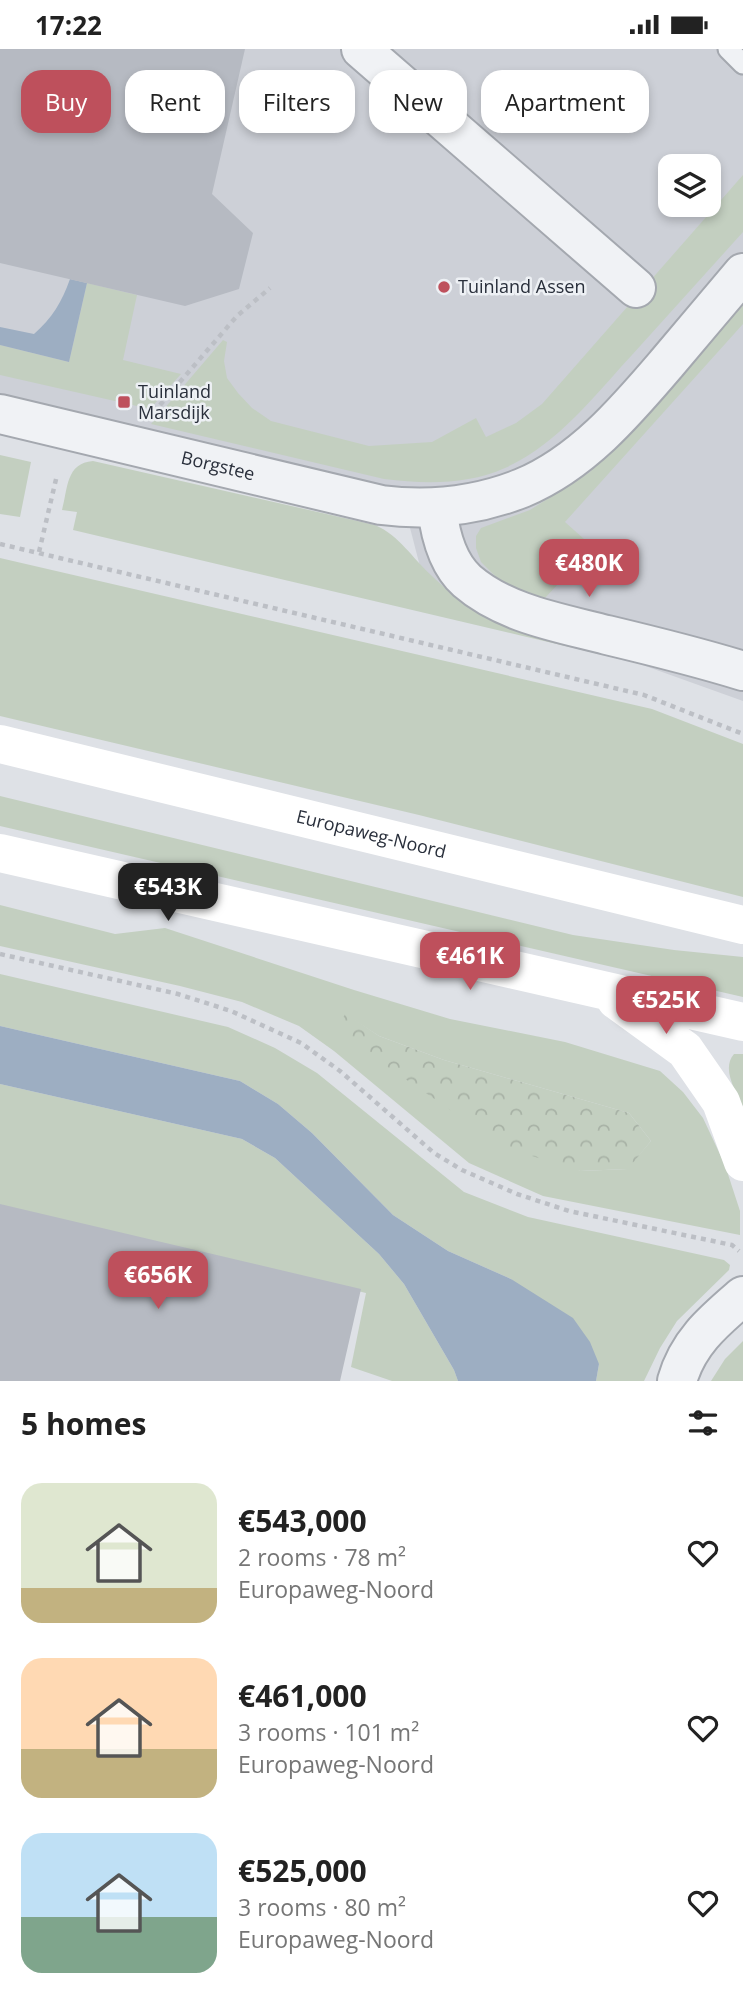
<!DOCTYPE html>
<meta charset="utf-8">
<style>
body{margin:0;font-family:"Open Sans",sans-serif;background:#f2f2f2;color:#222;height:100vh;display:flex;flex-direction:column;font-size:26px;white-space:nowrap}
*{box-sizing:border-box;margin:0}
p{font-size:23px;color:#767676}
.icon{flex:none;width:38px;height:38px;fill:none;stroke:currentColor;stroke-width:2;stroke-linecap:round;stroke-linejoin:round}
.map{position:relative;height:1332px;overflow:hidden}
.panel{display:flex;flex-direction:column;background:#fff;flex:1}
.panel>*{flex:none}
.top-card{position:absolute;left:21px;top:21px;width:702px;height:63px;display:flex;gap:14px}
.buttons{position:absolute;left:658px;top:105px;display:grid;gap:14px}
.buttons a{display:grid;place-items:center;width:63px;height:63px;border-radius:14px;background:#fff;box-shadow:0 4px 10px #0003;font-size:35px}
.price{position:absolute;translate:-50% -60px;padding:0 16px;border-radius:14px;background:#be505c;color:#fff;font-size:23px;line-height:46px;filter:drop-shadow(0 2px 4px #0008)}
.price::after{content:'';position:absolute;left:50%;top:42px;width:21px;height:16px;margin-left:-10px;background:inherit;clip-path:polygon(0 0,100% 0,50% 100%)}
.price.on{background:#222;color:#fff}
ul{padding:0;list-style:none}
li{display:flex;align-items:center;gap:21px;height:175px;padding:0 21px}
li span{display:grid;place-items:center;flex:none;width:196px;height:140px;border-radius:21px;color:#555}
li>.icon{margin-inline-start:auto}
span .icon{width:84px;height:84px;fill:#fffc;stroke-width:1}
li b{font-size:30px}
h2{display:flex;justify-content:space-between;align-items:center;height:84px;padding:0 21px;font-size:30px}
.chip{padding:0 24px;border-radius:21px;background:#fff;box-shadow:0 4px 10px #0003;font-size:24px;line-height:63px}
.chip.on{background:#be505c;color:#fff}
.status{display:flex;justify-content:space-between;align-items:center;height:49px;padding:0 35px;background:#fff;direction:ltr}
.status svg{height:19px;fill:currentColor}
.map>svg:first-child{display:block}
.built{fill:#cdd0d7;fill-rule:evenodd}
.grass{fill:#c3cfc0;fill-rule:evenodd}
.forest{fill:url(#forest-crowns)}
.water{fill:#9daec2}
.building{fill:#b6bac2}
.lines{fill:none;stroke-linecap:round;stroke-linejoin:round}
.lane-casing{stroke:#a4a8af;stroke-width:23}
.street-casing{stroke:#a4a8af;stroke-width:42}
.path{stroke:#bcbfc5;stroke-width:4.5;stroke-dasharray:5 5;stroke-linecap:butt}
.lane{stroke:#f0f2f5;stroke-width:19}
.street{stroke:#f0f2f5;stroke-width:38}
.secondary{stroke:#fff;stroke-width:38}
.poi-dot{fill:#be505c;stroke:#edf0f4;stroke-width:2.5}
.labels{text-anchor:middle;stroke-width:5;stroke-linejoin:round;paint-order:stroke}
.poi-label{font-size:18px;fill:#292f3b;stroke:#edf0f4;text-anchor:start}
.street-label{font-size:18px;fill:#292f3b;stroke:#edf0f4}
</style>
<div class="status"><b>17:22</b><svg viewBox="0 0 49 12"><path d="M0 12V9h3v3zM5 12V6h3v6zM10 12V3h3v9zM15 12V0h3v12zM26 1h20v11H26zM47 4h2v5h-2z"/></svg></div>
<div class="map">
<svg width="743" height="1332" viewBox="0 0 743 1332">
<defs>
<pattern id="forest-crowns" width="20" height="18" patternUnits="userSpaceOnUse" patternTransform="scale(1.75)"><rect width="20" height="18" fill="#c3cfc0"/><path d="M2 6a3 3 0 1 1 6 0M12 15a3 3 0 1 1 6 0" fill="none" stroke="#a8b2a6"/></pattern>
</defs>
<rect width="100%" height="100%" fill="#dee1e6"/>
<path class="built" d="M 0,0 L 743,0 L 743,652 L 637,614 L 432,564 L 400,440 L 0,351 ZM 670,117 L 709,117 L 709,156 L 670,156 Z"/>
<path class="grass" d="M 743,126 L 743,183 C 706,224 669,265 632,306 C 594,347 558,395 505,419 C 467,436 425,435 384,430 L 151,375 L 223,291 L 227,293 L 224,312 L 227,329 L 238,344 L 252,359 L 271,372 L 369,397 L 432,393 L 476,369 L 486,388 L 516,374 L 542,355 Z
M 87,234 L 137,246 L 123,311 L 181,325 L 150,360 L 0,326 L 0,296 L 69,313 Z
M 743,253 L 743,275 L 565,473 L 593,498 L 544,550 L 519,543 L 498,530 L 481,513 L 476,499 L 476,487 L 481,479 L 530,461 L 590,423 Z
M 0,406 L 31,413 L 20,468 L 0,465 Z
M 93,412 L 375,476 C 400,487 412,509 432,527 C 444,539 457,548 472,557 L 654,611 L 675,623 L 73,481 L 77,463 L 62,461 C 68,439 66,414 93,412 Z
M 0,509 L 652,660 L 743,695 L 743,848 L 419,766 L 0,667 Z
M 0,747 L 573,886 L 674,901 L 743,908 L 743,948 L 0,777 Z
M 0,856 L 115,885 L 165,879 L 354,941 L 450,970 L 565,993 L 660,1022 L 683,1043 L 703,1069 L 725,1116 L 740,1162 L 740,1186 L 543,1147 L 469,1114 L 334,1002 L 299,977 L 242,953 L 180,937 L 0,897 ZM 345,965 L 379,987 L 444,1011 L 629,1064 L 651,1092 L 627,1120 L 580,1122 Z
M 0,925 L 228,978 L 275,999 L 317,1024 L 464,1143 L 528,1168 L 724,1211 L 730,1216 L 729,1221 L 677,1272 L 660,1299 L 644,1332 L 596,1332 L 599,1315 L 511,1230 L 448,1202 L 393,1166 L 312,1084 L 278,1055 L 240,1032 L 0,977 Z
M 734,1005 L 743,1005 L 743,1058 C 736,1042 721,1020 734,1005 Z
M 0,1035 L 242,1090 L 275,1109 L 379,1205 L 404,1235 L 454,1321 L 458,1332 L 392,1332 L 351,1318 L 366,1244 L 0,1156 Z
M 743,1292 L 743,1332 L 711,1332 L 725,1310 Z"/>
<path class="forest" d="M 345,964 L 379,987 L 444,1011 L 629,1064 L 651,1092 L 628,1120 L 580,1122 L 506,1099 L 360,999 L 340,978 Z"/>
<path class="water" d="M 70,230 L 87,234 L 69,313 L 0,296 L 0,278 L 34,285 C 52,269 62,253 70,230 Z
M 0,977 L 240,1032 L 278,1055 L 312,1084 L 393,1166 L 448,1202 L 511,1230 L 573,1269 L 590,1293 L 599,1315 L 596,1332 L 458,1332 L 454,1321 L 404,1235 L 379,1205 L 275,1109 L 242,1090 L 0,1035 Z"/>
<path class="building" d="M 0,0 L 245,0 L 212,145 L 253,184 L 239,240 L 185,257 L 0,214 Z
M 0,1155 L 361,1240 L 340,1332 L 0,1332 Z"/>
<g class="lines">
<defs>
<path id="lane" d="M 728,0 L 743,15"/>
<g id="street">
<path d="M 361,0 L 636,239"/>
<path id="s1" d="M 0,365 L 381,456 C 429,462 477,457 522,439 C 582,414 626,362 667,314 C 692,284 718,254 743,224"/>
<path d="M 437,459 C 440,485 447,514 467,532 C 505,565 561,574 607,586 C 653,597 698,608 743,622"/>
<path d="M 677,1332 C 688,1293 714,1272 743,1247"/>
</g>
</defs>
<use href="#lane" class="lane-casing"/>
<use href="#street" class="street-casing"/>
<path class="path" d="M 160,356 L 237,267 L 270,239
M 0,495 L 644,646 L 743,685
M 39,503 L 57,426
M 0,905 L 178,945 L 231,962 L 301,994 L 340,1022 L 434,1104 L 462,1121 L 517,1145 L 569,1162 L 732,1196 L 739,1202"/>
<use href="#lane" class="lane"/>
<use href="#street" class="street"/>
<g class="secondary">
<path id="s2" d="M 0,695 L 743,876"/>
<path d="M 0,804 L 743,973"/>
<path d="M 616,951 L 685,1001 L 721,1053 L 743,1113"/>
</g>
</g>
<g class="poi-dot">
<circle cx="444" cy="238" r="7"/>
<rect x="117" y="346" width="14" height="14" rx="3.5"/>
</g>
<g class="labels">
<g class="poi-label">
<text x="458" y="244">Tuinland Assen</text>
<text x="138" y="349">Tuinland<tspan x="138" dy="21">Marsdijk</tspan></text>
</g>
<g class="street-label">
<text dy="6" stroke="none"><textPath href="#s1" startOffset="224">Borgstee</textPath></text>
<text dy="6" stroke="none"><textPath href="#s2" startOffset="382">Europaweg-Noord</textPath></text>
</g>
</g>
</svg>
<div class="buttons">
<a><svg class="icon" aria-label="layers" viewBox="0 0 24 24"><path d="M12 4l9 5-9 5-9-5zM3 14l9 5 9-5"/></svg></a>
</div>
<b class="price" style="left:589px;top:550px">€480K</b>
<b class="price on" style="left:168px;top:874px">€543K</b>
<b class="price" style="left:470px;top:943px">€461K</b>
<b class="price" style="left:666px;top:987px">€525K</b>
<b class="price" style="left:158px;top:1262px">€656K</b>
<div class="top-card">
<a class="chip on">Buy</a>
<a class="chip">Rent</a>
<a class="chip">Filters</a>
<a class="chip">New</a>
<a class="chip">Apartment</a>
</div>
</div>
<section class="panel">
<h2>5 homes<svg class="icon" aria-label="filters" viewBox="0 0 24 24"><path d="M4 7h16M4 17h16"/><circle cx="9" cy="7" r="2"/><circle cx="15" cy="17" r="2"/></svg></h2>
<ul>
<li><span style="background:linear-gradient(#dfe7d0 75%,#c2b280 0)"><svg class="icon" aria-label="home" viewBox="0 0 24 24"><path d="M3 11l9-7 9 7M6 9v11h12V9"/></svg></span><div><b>€543,000</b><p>2 rooms · 78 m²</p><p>Europaweg-Noord</p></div><svg class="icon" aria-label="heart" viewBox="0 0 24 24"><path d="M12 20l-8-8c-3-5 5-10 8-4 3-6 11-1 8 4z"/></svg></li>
<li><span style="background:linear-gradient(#ffd9b3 65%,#c2b280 0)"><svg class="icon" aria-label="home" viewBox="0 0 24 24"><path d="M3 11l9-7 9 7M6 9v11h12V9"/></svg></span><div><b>€461,000</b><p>3 rooms · 101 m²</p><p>Europaweg-Noord</p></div><svg class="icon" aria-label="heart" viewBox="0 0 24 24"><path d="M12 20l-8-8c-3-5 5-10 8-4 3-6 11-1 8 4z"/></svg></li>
<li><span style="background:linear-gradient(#bfe0f5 60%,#7fa58c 0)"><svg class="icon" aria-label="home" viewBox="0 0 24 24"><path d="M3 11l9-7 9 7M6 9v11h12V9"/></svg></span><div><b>€525,000</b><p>3 rooms · 80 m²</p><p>Europaweg-Noord</p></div><svg class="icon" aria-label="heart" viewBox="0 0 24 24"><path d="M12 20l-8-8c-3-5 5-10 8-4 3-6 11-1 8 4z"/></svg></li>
</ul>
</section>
